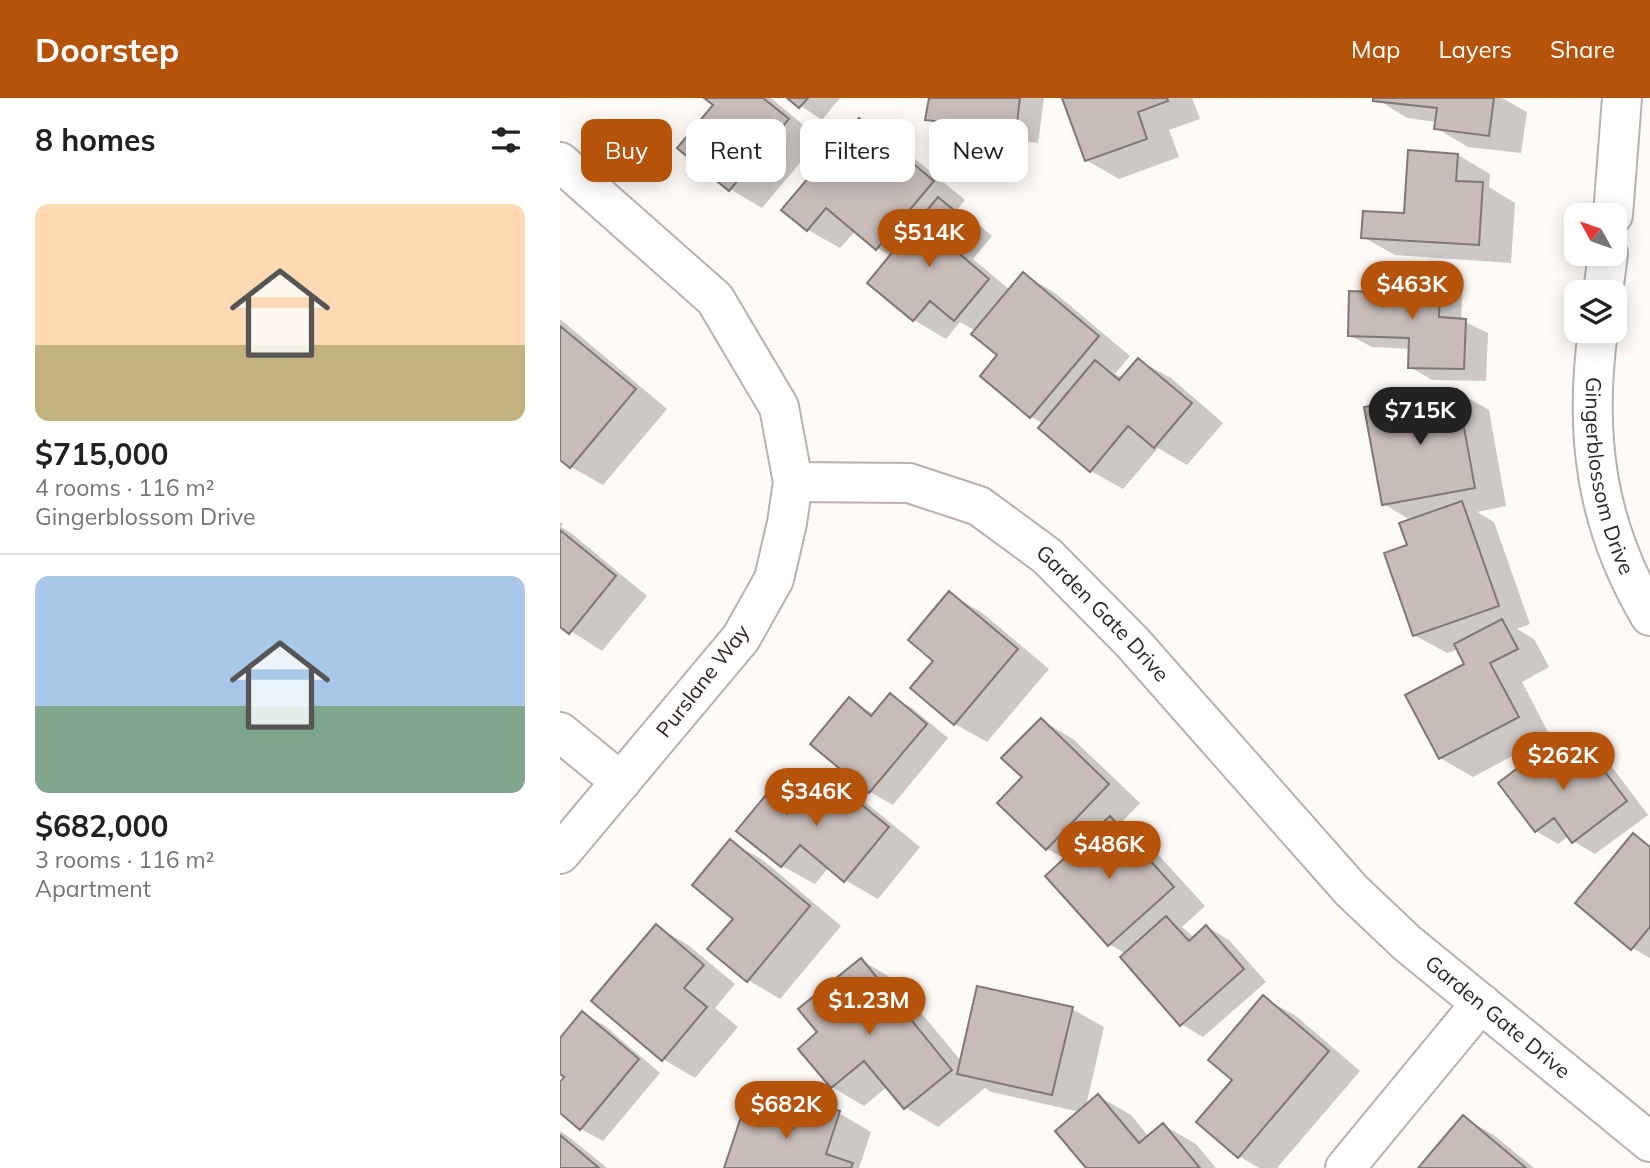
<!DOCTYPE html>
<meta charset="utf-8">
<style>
body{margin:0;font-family:Mulish,sans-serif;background:#f6f6f6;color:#202124;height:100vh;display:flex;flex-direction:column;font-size:26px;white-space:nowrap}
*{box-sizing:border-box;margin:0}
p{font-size:23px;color:#757577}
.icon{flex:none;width:38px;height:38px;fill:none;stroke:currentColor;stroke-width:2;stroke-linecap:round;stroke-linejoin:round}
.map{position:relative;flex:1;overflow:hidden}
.side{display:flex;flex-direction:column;background:#fff;width:560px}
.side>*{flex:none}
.hud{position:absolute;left:21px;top:21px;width:665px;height:63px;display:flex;gap:14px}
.needle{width:46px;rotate:310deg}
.controls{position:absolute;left:1004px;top:105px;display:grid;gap:14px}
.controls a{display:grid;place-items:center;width:63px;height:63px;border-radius:14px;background:#fff;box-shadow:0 4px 18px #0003;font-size:35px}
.price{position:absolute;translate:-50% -60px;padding:0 16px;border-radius:24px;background:#b45309;color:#fff;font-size:23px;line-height:46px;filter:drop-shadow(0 2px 4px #0008)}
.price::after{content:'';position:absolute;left:50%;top:42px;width:21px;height:16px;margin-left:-10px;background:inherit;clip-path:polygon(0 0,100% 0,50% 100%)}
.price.selected{background:#222;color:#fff}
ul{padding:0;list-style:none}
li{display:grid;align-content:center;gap:14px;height:371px;padding:0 35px}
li+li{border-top:2px solid #e0e0e0}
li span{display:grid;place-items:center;height:217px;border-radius:14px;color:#555}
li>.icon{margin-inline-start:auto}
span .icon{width:126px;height:126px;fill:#fffc;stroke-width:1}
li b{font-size:30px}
h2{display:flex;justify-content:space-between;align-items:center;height:84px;padding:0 35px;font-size:30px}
.chip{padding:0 24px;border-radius:14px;background:#fff;box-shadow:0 4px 18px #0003;font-size:24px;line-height:63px}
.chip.selected{background:#b45309;color:#fff}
header{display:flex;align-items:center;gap:42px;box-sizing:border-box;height:98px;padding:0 35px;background:#b45309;color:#fff}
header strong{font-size:33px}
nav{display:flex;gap:38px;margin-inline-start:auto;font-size:24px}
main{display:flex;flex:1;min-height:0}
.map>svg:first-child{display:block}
.shadow{fill:#0003}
.building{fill:#c7bcb8;stroke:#817774;stroke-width:2}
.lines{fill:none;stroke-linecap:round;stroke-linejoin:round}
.minor-casing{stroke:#bbb0ac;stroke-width:42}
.major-casing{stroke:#bbb0ac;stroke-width:42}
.minor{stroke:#fff;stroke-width:38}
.major{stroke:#fff;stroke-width:38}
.labels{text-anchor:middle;stroke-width:5;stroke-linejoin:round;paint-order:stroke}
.street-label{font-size:21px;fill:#2b2726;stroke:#fefaf8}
</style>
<header>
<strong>Doorstep</strong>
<nav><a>Map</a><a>Layers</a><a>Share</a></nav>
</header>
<main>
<section class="side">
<h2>8 homes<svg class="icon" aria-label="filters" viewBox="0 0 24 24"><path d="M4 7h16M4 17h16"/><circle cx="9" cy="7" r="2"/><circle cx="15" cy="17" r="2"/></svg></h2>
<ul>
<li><span style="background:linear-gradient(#ffd9b3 65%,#c2b280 0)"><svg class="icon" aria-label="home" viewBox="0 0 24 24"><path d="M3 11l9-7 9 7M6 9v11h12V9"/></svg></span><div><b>$715,000</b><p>4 rooms · 116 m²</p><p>Gingerblossom Drive</p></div></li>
<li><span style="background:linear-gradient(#a9c7e8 60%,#7fa58c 0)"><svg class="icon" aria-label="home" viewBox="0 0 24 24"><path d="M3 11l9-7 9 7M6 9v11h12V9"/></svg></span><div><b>$682,000</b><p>3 rooms · 116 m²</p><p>Apartment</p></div></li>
</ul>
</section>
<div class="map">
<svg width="1090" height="1070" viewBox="0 0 1090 1070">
<rect width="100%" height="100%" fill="#fefaf8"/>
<path class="shadow" d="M 147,0 L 211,0 L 260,41 L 202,110 L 170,91 L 155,7 Z
M 229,0 L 280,0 L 262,22 Z
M 370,0 L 484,0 L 478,45 L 390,33 L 367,21 Z
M 504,0 L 632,0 L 640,21 L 609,32 L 619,59 L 559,81 L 526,62 Z
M 815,0 L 942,0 L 967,14 L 961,55 L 908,49 L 876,30 L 877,24 L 847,20 Z
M 299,22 L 331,41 L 405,102 L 397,112 L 411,120 L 432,138 L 413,161 L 450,192 L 463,176 L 495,195 L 570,258 L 555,276 L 563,280 L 578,262 L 611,280 L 663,325 L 627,367 L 598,350 L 563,391 L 531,373 L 484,326 L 471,319 L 439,257 L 416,233 L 400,224 L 386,241 L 354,222 L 309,184 L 331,158 L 317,150 L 296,132 L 280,150 L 248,132 L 224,111 Z
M 898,57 L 930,76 L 929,89 L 955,105 L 951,165 L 835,157 L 803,139 L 845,117 Z
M 881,174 L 903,186 L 901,222 L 928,235 L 926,283 L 872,282 L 850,269 L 850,251 L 812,249 L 789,237 L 843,197 Z
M 0,221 L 107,311 L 43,387 L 11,369 L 0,360 Z
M 896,293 L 929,312 L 946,408 L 917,414 L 934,424 L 970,526 L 957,531 L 974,541 L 989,569 L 962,584 L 990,638 L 913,679 L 880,660 L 907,566 L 899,551 L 887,555 L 854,537 L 849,448 L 852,423 L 824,406 Z
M 0,424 L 3,426 L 1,429 L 11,435 L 87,498 L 42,553 L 0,526 Z
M 389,496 L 421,514 L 489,571 L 427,644 L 395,626 L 376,563 Z
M 330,597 L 352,610 L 388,640 L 333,707 L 310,694 L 253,646 L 290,602 L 314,616 Z
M 481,622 L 513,641 L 580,705 L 560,726 L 582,739 L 645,808 L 622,829 L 635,840 L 647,829 L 669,842 L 706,884 L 643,939 L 621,926 L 566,856 L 549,846 L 506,761 L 487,751 L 464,679 Z
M 992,646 L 1016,661 L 1027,652 L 1049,665 L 1088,717 L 1035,756 L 1013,743 L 1009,738 L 998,746 L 976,733 Z
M 262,677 L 294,695 L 360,749 L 318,801 L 285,782 L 269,769 L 255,786 L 222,768 L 179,733 L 205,700 L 231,715 Z
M 1074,737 L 1090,747 L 1090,860 L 1072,850 Z
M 171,744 L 203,762 L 281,828 L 220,901 L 188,882 L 175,820 Z
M 96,828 L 128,847 L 175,886 L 155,910 L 178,929 L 135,980 L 103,961 Z
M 301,862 L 333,881 L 402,964 L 512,911 L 544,929 L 526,1008 L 538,998 L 571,1017 L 589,1039 L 603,1027 L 636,1046 L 656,1070 L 528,1070 L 520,1014 L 431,994 L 425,990 L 378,1029 L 346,1010 L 328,988 L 304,1008 L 272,989 L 260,934 Z
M 704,900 L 736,918 L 800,973 L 717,1070 L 699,1070 L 679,1058 L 674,982 Z
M 23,916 L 45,928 L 100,975 L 43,1043 L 21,1031 L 0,1013 L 0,987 L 6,979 L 0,974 L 0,943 Z
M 279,1015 L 311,1034 L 299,1070 L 166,1070 L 235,1032 Z
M 903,1019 L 935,1038 L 974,1070 L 860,1070 Z
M 0,1033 L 9,1039 L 47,1070 L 0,1070 Z"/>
<path class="building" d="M 144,0 L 203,0 L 229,21 L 169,93 L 117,50 L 153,7 Z
M 227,0 L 248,0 L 239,10 Z
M 369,0 L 460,0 L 456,33 L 365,22 Z
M 502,0 L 607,0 L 608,3 L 578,14 L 587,41 L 525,63 Z
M 813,0 L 934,0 L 929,38 L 874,31 L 877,10 L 813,3 Z
M 299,20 L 374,83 L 316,152 L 266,110 L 247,133 L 221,112 Z
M 848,52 L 898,56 L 896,83 L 923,84 L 919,147 L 801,140 L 803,113 L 844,115 Z
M 378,99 L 401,118 L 382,141 L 429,181 L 394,223 L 370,203 L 353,223 L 307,185 Z
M 842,171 L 881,172 L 879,219 L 906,221 L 904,271 L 848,270 L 849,240 L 788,238 L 789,193 L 841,195 Z
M 463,174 L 539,238 L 470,320 L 420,278 L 437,257 L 411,236 Z
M 0,228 L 76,291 L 10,370 L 0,362 Z
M 578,260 L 632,305 L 594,350 L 568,328 L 530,374 L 478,330 L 535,262 L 559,282 Z
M 897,291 L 915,390 L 822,407 L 804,309 Z
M 902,403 L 939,508 L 853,538 L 824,455 L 847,447 L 839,425 Z
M 0,432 L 56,478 L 9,536 L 0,529 Z
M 389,493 L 458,551 L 394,627 L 350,590 L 373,563 L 348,542 Z
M 942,521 L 958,551 L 930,565 L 959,619 L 879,661 L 845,597 L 904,566 L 894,546 Z
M 330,595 L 367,626 L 309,695 L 250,646 L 289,599 L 311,618 Z
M 481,620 L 549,686 L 486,752 L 437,705 L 462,679 L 441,660 Z
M 992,644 L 1007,665 L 1027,650 L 1067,703 L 1012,745 L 994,720 L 975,734 L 938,685 Z
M 261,674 L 329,729 L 284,784 L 240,747 L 221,769 L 176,733 L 205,698 L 227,716 Z
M 550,718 L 614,789 L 548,848 L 485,778 Z
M 1073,735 L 1090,749 L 1090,829 L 1071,852 L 1015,805 Z
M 170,741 L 250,808 L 187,884 L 147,851 L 173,821 L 132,787 Z
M 606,818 L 629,843 L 646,827 L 684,871 L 620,928 L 560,859 Z
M 96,826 L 144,867 L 124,890 L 147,909 L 102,963 L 31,903 Z
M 301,860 L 392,972 L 344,1011 L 304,963 L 271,990 L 238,951 L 257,934 L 238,911 Z
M 417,888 L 513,909 L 492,997 L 397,976 Z
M 703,897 L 769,953 L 678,1060 L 636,1024 L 672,982 L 648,962 Z
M 22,913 L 79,961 L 20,1032 L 0,1015 L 0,984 L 4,979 L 0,976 L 0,940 Z
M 538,996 L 579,1045 L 603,1025 L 640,1070 L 526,1070 L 495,1033 Z
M 244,1002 L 280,1013 L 266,1056 L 293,1065 L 291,1070 L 164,1070 L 183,1013 L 234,1030 Z
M 903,1017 L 966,1070 L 858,1070 Z
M 0,1037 L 39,1070 L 0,1070 Z"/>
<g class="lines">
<defs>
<g id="minor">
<path d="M 1053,117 L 1062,0"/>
<path d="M 1043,194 L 1048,156"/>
<path id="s1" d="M 1038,233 C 1024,337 1036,427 1090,518"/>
<path id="s2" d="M 233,384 L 349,385 L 419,408 L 487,458 L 572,544 L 792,793 L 847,845 L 1090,1044"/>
<path d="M 0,634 L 61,684"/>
<path d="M 785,1070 L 921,905"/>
</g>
<path id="major" d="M 0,64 L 155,201 L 219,309 L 233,384 L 227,425 L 214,481 L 181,540 L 0,756"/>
</defs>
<use href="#minor" class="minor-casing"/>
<use href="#major" class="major-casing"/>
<use href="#minor" class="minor"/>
<use href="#major" class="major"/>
</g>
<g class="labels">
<g class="street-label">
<text dy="7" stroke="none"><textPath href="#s1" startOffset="147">Gingerblossom Drive</textPath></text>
<text dy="7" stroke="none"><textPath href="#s2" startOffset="354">Garden Gate Drive</textPath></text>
<text transform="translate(143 583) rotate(-52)" y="7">Purslane Way</text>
<text dy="7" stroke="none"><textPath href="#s2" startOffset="920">Garden Gate Drive</textPath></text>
</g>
</g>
</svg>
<div class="controls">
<a><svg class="needle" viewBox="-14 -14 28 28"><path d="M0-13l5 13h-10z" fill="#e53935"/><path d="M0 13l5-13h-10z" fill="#757577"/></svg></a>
<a><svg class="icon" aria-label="layers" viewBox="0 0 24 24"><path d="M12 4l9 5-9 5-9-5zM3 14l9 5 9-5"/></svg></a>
</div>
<b class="price" style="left:369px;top:171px">$514K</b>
<b class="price" style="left:852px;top:223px">$463K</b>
<b class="price selected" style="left:860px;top:349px">$715K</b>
<b class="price" style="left:1003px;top:694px">$262K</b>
<b class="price" style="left:256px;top:730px">$346K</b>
<b class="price" style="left:549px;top:783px">$486K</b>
<b class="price" style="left:309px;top:939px">$1.23M</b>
<b class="price" style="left:226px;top:1043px">$682K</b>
<div class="hud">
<a class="chip selected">Buy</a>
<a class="chip">Rent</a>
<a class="chip">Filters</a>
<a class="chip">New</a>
</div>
</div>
</main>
